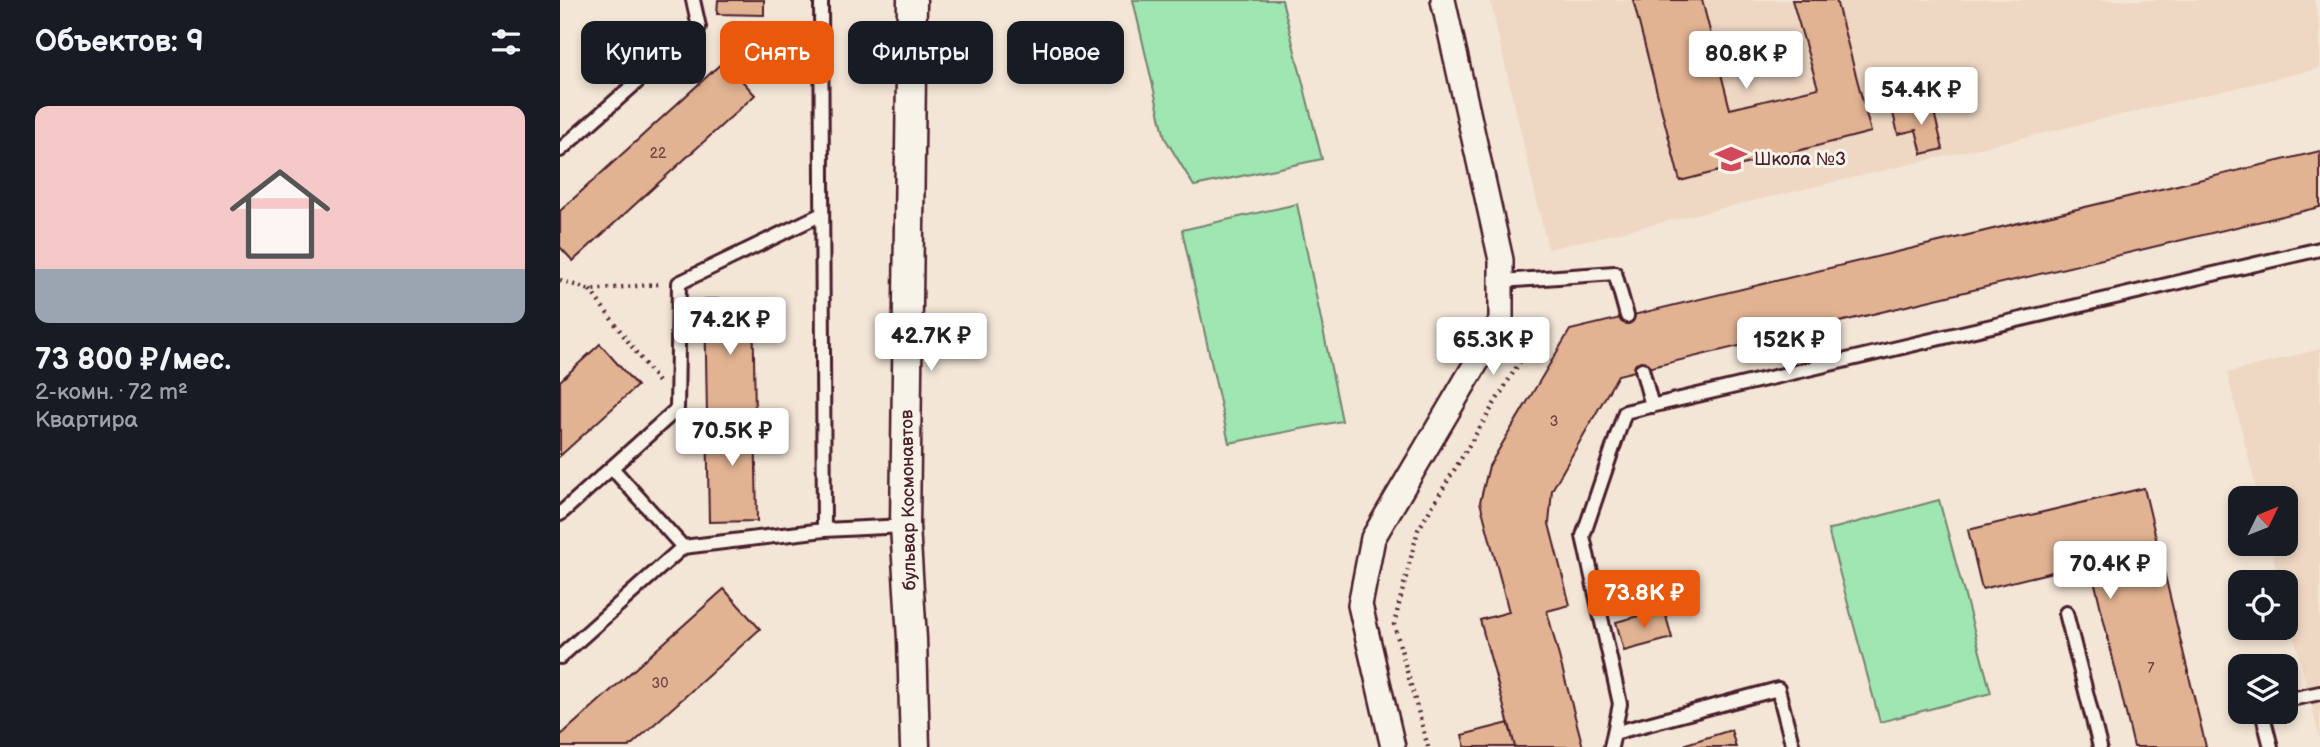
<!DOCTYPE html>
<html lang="ru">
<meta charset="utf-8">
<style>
body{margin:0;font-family:"Balsamiq Sans",sans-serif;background:#242831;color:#f1f3f6;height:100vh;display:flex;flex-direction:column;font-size:26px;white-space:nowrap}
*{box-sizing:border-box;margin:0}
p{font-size:23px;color:#9ea1a6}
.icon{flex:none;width:38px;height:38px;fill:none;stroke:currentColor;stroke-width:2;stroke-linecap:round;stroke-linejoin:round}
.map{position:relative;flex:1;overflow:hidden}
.sheet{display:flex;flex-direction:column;background:#171b24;width:560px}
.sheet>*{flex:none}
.top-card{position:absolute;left:21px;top:21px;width:665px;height:63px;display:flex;gap:14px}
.needle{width:46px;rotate:47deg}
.fabs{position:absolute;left:1668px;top:486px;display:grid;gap:14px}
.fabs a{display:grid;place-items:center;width:70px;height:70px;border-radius:14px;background:#171b24;box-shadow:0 4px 10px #0003;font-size:35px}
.price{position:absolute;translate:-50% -60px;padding:0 16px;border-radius:7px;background:#fff;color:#222;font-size:23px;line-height:46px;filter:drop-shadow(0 2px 4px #0008)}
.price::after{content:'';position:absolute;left:50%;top:42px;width:21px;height:16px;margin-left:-10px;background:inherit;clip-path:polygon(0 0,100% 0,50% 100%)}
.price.on{background:#ea580c;color:#fff}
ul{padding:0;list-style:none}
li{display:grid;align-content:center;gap:14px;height:371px;padding:0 35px}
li+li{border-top:2px solid #363941}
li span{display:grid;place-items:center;height:217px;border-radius:14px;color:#555}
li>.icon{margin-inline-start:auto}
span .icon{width:126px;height:126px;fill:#fffc;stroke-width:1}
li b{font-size:30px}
h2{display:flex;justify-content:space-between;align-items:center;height:84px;padding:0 35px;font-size:30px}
.tag{padding:0 24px;border-radius:14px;background:#171b24;box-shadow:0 4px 10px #0003;font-size:24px;line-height:63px}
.tag.on{background:#ea580c;color:#fff}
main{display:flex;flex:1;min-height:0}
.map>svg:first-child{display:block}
.built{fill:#eed7c3}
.green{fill:#9fe6b2;stroke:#74826e;stroke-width:2}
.building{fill:#e2b393;stroke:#4a1f2b;stroke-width:2}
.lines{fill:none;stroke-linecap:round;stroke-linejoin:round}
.service-casing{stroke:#4a1f2b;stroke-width:18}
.minor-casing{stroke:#4a1f2b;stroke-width:28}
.tertiary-casing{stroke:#4a1f2b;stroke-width:33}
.path{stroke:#4a1f2b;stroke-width:4.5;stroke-dasharray:2 5;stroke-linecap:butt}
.service{stroke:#f7f3e8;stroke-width:12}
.minor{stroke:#f7f3e8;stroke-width:23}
.tertiary{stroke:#f7f3e8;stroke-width:28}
.labels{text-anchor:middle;stroke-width:6;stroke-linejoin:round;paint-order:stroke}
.number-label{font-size:14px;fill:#704445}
.poi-label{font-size:18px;fill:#4a1f2b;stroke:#f7f3e8;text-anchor:start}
.street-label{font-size:18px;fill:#4a1f2b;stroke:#f7f3e8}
</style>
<main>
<section class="sheet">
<h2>Объектов: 9<svg class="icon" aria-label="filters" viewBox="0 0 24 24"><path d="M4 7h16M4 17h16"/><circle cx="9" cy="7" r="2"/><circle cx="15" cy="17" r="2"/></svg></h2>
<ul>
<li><span style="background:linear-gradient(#f6c9c9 75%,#9aa5b1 0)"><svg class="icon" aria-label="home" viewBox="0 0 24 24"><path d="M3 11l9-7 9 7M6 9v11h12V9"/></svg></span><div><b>73 800 ₽/мес.</b><p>2-комн. · 72 m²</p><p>Квартира</p></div></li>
</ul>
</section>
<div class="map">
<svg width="1760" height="747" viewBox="0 0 1760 747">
<rect width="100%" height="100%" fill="#f3e6d7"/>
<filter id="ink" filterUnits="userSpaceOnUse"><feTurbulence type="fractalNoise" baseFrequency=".0143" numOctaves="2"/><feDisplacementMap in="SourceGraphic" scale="14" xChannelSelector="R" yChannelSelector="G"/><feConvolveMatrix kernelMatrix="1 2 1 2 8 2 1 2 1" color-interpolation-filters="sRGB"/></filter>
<g filter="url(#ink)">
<path class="built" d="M 930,0 L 1754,0 L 1760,26 L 1760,68 L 988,249 Z
M 1760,349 L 1760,739 L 1726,604 L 1726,583 L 1720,583 L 1710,544 L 1726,544 L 1726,499 L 1699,499 L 1667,373 Z"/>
<path class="green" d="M 573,0 L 722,0 L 762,159 L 634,186 L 605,138 Z
M 737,204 L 782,421 L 669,443 L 622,230 Z
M 1379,500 L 1431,693 L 1320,722 L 1268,530 Z"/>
<path class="building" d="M 158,0 L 204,0 L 204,15 L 157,14 Z
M 1073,0 L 1142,0 L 1170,109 L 1258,88 L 1232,0 L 1276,0 L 1311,132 L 1120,181 Z
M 164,61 L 195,95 L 13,261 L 0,247 L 0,211 Z
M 1372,104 L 1383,149 L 1362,154 L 1356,130 L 1338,134 L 1333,113 Z
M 1760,151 L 1760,207 L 1058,375 L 992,490 L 989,524 L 1010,605 L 987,611 L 1023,747 L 955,747 L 920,620 L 949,612 L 920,502 L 929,466 L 1010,330 Z
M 145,299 L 193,299 L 195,414 L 147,415 Z
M 40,344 L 77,386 L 0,456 L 0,381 Z
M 195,414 L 197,521 L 149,522 L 147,415 Z
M 1584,488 L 1646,747 L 1574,747 L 1530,563 L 1422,589 L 1408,530 Z
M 164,589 L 200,629 L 69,747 L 0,747 L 0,736 Z
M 1104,609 L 1112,638 L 1064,651 L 1056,622 Z
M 949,723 L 955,747 L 905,747 L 902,735 Z
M 1171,730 L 1176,747 L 1127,747 L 1126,744 Z"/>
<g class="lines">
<defs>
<path id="service" d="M 261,0 L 264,530
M 0,150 L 139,27 L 133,0
M 941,281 L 1055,273 L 1067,316
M 1082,369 L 1092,406
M 52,468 L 123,547
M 0,514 L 117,409 L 119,283 L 262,214
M 1506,613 L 1540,747
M 0,657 L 123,547 L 264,530 L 345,526
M 1726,700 L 1760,693
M 1702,712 L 1711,747
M 1054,733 L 1218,689 L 1233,747
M 1051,747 L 1060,704 L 1023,536 L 1065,412 L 1760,249"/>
<path id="minor" d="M 833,747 L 800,605 L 813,538 L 941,321 L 941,260 L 883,0"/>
<path id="tertiary" d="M 352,0 L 345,526 L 352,639 L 355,747"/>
</defs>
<use href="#service" class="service-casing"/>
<use href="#minor" class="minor-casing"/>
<use href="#tertiary" class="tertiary-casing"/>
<path class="path" d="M 0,280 L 30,290 L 99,284
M 30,290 L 98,382
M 868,747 L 834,624 L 858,530 L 971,343 L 969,318"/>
<use href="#service" class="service"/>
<use href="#minor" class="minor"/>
<use href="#tertiary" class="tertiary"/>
</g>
</g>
<defs>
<symbol id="school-bare" viewBox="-9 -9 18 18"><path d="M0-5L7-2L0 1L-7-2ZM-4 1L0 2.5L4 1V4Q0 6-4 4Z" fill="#d1495b" stroke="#f7f3e8" stroke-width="2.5" paint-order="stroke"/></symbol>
</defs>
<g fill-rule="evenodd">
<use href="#school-bare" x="1149" y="137" width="44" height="44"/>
</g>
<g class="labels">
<g class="number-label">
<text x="98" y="158">22</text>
<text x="994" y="426">3</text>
<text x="1591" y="673">7</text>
<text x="100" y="688">30</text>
</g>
<g class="poi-label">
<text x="1194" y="165">Школа №3</text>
</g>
<g class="street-label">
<text transform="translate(348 500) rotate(-91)" y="6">бульвар Космонавтов</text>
</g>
</g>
</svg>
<div class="fabs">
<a><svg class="needle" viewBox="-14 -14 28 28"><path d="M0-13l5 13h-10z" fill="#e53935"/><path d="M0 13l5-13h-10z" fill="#9ea1a6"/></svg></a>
<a><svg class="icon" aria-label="locate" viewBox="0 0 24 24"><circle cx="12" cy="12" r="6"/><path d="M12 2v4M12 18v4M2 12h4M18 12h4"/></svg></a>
<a><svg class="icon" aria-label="layers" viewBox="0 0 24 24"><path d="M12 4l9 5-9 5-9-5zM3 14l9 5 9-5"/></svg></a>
</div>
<b class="price" style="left:1186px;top:91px">80.8K ₽</b>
<b class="price" style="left:1361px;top:127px">54.4K ₽</b>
<b class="price" style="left:170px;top:357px">74.2K ₽</b>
<b class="price" style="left:371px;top:373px">42.7K ₽</b>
<b class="price" style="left:933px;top:377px">65.3K ₽</b>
<b class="price" style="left:1229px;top:377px">152K ₽</b>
<b class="price" style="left:172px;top:468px">70.5K ₽</b>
<b class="price" style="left:1550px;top:601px">70.4K ₽</b>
<b class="price on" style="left:1084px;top:630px">73.8K ₽</b>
<div class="top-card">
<a class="tag">Купить</a>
<a class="tag on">Снять</a>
<a class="tag">Фильтры</a>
<a class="tag">Новое</a>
</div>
</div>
</main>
